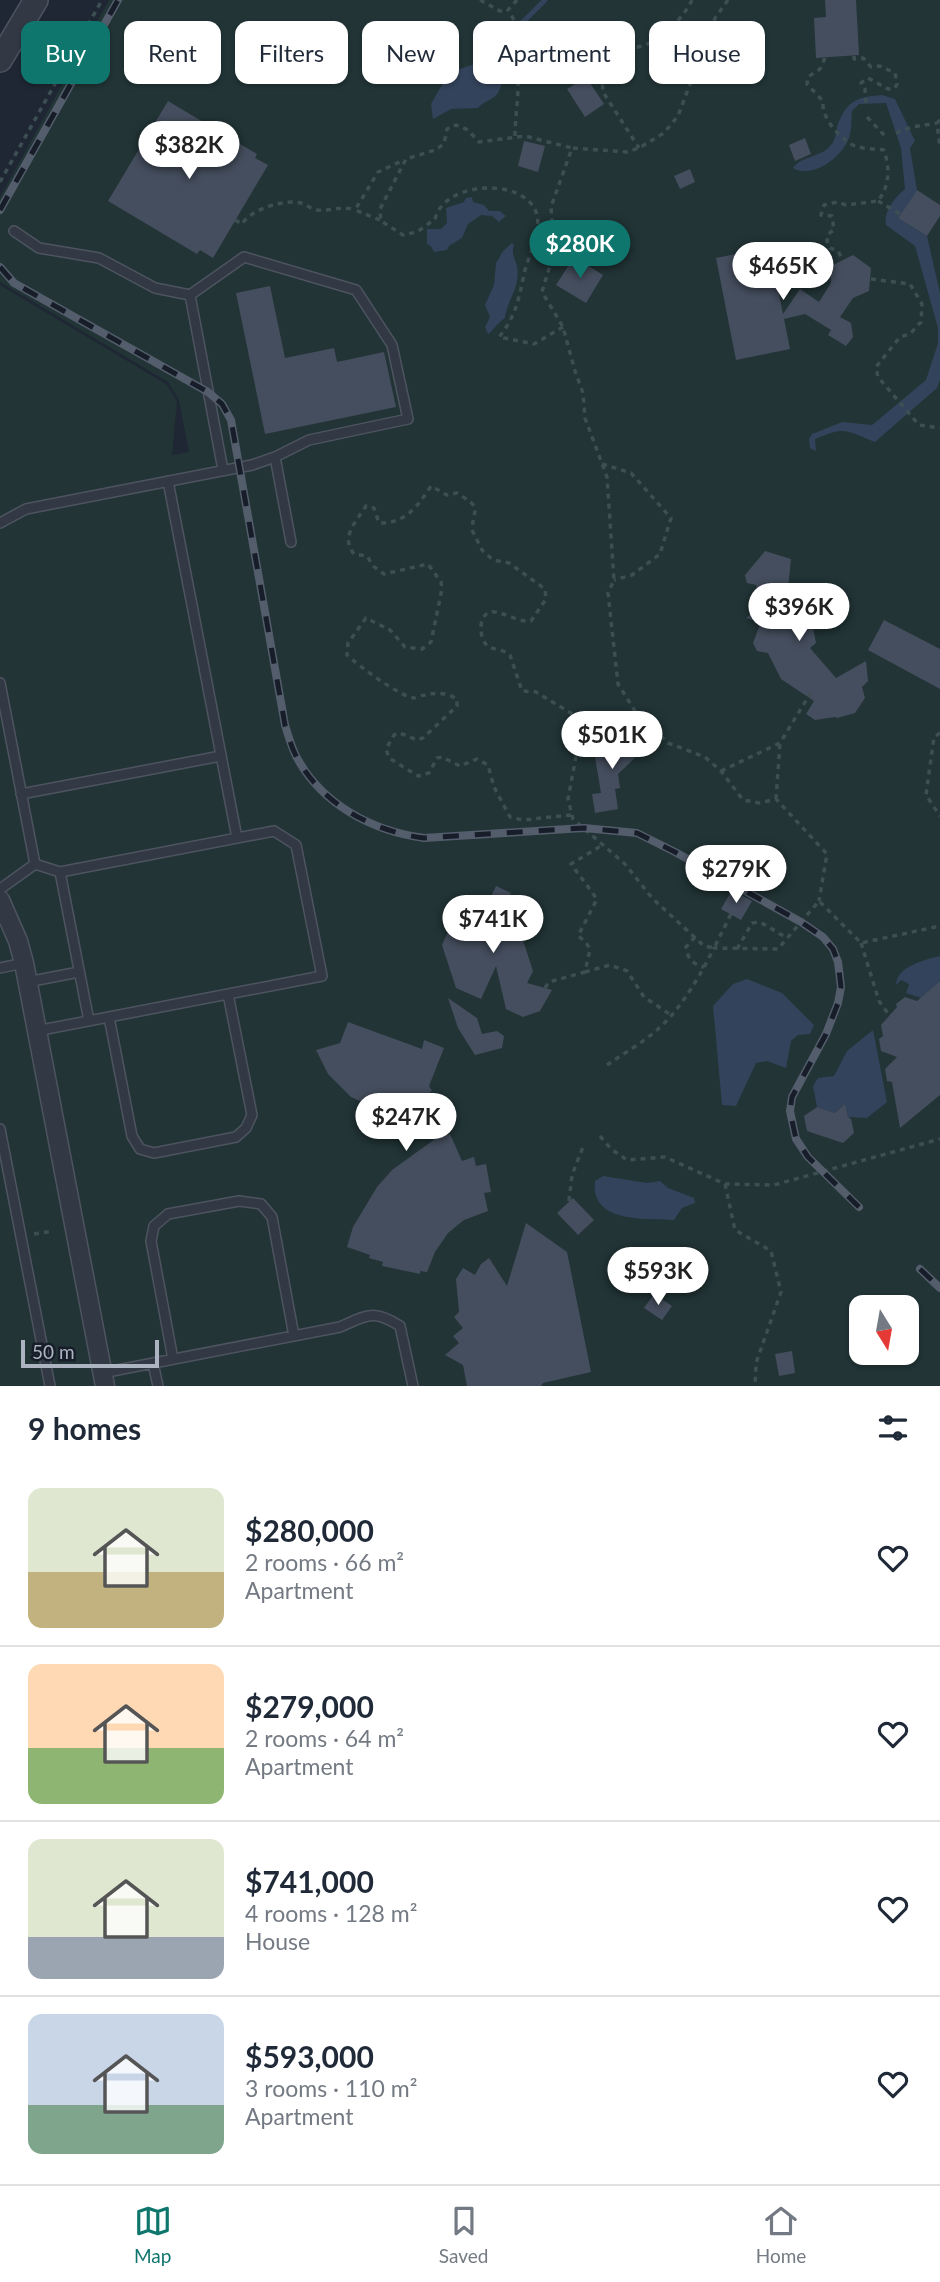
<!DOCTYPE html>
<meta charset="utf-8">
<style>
body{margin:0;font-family:Lato,sans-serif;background:#f6f6f7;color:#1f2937;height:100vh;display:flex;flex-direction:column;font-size:26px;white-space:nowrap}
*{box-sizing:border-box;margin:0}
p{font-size:23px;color:#747a83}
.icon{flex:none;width:38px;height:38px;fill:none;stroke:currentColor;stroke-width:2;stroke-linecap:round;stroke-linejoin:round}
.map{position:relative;height:1386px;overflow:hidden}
.sheet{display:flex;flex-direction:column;background:#fff;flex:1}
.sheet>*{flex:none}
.hud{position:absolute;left:21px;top:21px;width:900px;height:63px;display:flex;gap:14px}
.needle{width:46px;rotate:169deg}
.tools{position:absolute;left:849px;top:1295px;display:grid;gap:14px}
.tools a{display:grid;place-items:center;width:70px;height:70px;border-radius:14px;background:#fff;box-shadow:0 2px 5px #0004;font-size:35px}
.scale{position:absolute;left:21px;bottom:18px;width:138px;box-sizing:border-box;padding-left:7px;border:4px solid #acb4c2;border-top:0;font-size:19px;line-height:24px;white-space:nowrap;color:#acb4c2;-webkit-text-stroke:5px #181e29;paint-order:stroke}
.price{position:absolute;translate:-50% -60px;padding:0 16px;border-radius:24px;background:#fff;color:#222;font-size:23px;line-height:46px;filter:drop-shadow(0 2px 4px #0008)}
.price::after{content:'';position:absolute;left:50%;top:42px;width:21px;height:16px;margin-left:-10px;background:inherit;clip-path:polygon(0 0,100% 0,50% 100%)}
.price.on{background:#0f766e;color:#fff}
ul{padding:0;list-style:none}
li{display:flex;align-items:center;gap:21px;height:175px;padding:0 28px}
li+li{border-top:2px solid #e0e1e3}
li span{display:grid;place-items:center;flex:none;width:196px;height:140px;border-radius:14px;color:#555}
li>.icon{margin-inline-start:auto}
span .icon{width:84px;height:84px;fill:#fffc;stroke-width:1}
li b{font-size:30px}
h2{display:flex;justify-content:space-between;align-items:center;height:84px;padding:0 28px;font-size:30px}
.pill{padding:0 24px;border-radius:14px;background:#fff;box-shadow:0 2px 5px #0004;font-size:24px;line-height:63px}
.pill.on{background:#0f766e;color:#fff}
.menu{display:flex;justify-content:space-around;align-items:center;height:98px;border-top:2px solid #e0e1e3;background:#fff;font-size:19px;color:#747a83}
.menu a{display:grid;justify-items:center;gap:4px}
.menu .on{color:#0f766e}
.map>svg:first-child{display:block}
.green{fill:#223436;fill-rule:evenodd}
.water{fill:#33435b}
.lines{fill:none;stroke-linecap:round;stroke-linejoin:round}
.stream{stroke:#33435b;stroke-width:5}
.building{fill:#454e5e}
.service-casing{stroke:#4d5460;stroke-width:12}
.minor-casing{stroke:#4d5460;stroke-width:21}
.tertiary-casing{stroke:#4d5460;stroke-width:26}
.path{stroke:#3e4f53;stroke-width:3.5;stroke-dasharray:5 5;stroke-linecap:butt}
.service{stroke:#323945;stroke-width:9}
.minor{stroke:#323945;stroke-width:18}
.tertiary{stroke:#323945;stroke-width:23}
.rail-casing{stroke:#545d6c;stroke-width:8}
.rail{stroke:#181e29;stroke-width:5;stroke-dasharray:16;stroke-linecap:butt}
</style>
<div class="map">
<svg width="940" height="1386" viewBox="0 0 940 1386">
<rect width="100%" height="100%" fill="#1f2734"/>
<path class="green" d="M 109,0 L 940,0 L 940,1386 L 0,1386 L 0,285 L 166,384 L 177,401 L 172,455 L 189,452 L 179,400 L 168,382 L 0,282 L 0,197 ZM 861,1307 L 906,1307 L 906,1353 L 861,1353 Z"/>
<path class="water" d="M 504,31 L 507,38 C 494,58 508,73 499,91 C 495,100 485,100 478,108 L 451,109 L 433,119 L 431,104 L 444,81 L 460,69 L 480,62 Z
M 882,95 L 895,99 L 915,141 L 910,148 L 917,190 L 898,218 L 927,236 L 940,293 L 940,380 L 937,388 L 875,442 C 845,430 846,426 815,439 L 816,451 L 810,448 L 809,439 L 812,434 L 842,422 L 872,425 L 926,380 L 938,343 L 938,328 L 915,246 L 886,225 C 883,212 895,197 905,189 L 901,148 L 886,103 L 859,104 L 852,111 C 851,118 852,127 850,134 C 846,155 813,180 793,168 C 801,157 817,157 827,149 C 837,141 835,134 838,124 C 847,100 858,97 882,95 Z
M 472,197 L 473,202 L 484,205 L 489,211 L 500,211 L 506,216 L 499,222 L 492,216 L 481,215 L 468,224 L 462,238 L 449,246 L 447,250 L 434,252 L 431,246 L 427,244 L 427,229 L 441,229 L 447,223 L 446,208 L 464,202 L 466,198 Z
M 512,243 L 514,245 C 511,254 515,258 517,266 C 521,287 507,300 505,318 C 498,322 492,332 488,334 L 485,327 L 490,317 L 485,305 L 494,285 L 496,263 L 503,251 Z
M 940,956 L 940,981 L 921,998 L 906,993 L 909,984 L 901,980 L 896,985 C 897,966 924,960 940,956 Z
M 747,979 L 782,993 L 814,1025 L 810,1034 L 798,1035 L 791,1041 L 786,1068 L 767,1061 L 756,1063 L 736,1106 L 722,1105 L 713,1006 L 733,984 Z
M 873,1030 L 887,1102 L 867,1118 L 848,1117 L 845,1104 L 835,1113 L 817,1107 L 813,1086 L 818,1078 L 834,1076 L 847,1051 Z
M 603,1176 L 647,1183 L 660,1181 L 668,1188 L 694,1198 L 695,1203 L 682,1208 L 674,1220 C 646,1218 590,1224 595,1181 Z"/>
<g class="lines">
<path class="stream" d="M 506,34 L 525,20 L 545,0"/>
</g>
<path class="building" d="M 825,0 L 856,0 L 859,55 L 816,58 L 814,18 L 826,17 Z
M 586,77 L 604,104 L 585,117 L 567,89 Z
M 168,101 L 257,154 L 255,158 L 268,165 L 213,258 L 200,250 L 197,254 L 108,201 Z
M 805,138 L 811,154 L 795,161 L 789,145 Z
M 524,141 L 545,146 L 538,172 L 518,166 Z
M 690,169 L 695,182 L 680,189 L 674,176 Z
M 917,190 L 940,205 L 940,216 L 927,236 L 898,218 Z
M 770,247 L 783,314 L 800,289 L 819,302 L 831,283 L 831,266 L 853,255 L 871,268 L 869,291 L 853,298 L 840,317 L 851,323 L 853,337 L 846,346 L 828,335 L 831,330 L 805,314 L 784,319 L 790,349 L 736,360 L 716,258 Z
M 574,257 L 603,275 L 586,303 L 556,285 Z
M 270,286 L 285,358 L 334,348 L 337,362 L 384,352 L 396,407 L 265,434 L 236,293 Z
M 765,551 L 791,559 L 788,589 L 806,593 L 816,643 L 810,648 L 836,678 L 866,661 L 868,681 L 862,687 L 865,698 L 855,713 L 837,718 L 835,717 L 815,720 L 806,714 L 814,701 L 781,679 L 768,653 L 757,651 L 753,643 L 761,622 L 746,618 L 760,606 L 756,585 L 747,583 L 745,575 Z
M 884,620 L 940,649 L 940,689 L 868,650 Z
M 622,732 L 641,752 L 618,774 L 620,788 L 615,789 L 618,809 L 595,813 L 592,794 L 601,793 L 594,751 L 605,748 Z
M 496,886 L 511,893 L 504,909 L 515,916 L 533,971 L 527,983 L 552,990 L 540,1011 L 523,1017 L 506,1009 L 496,966 L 481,999 L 456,988 L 442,945 L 451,925 L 459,929 L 474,897 L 488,903 Z
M 732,890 L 752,901 L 741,920 L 721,909 Z
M 940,981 L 940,1095 L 900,1128 L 892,1082 L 887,1081 L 885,1069 L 897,1057 L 881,1051 L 879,1039 L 883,1036 L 881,1025 L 897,1007 L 896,1004 L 905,997 L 917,1001 Z
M 448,998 L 477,1018 L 482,1034 L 497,1031 L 504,1036 L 502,1048 L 475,1055 L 458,1028 Z
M 348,1022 L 422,1049 L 424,1040 L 444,1048 L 429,1086 L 432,1091 L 429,1093 L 447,1135 L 450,1134 L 462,1161 L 474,1157 L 476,1166 L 486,1164 L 491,1192 L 484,1193 L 488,1211 L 464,1220 L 448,1233 L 435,1252 L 427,1272 L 420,1271 L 420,1274 L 382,1266 L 383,1262 L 369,1258 L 370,1255 L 347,1247 L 353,1227 L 377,1187 L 392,1170 L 435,1139 L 415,1099 L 393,1099 L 392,1111 L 378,1109 L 351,1097 L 328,1074 L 316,1050 L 340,1043 Z
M 845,1104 L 848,1117 L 851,1119 L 854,1133 L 843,1143 L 807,1131 L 804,1116 L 817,1107 L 835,1113 Z
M 573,1198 L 594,1220 L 578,1235 L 557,1213 Z
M 526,1223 L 567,1252 L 591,1372 L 543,1383 L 541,1386 L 467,1386 L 463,1365 L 445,1355 L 459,1343 L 453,1336 L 463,1328 L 454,1317 L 459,1312 L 456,1279 L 463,1268 L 475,1275 L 481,1264 L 489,1258 L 507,1286 Z
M 654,1294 L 672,1306 L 662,1320 L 644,1308 Z
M 792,1351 L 795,1373 L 779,1376 L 775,1354 Z"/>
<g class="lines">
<defs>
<path id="service" d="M 14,231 L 39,248 L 99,258 L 155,288 L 190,295 L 223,470
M 275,457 L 291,542
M 168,481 L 237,838
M 0,523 L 26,509 L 252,465 L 275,457 L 309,440 L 408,419 L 392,345 L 356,290 L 244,257 L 190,295
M 0,683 L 35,864
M 21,794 L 221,756
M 60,872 L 89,1021
M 0,889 L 35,864 L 60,872 L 274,831 L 296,845 L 322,976 L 36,1031
M 0,968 L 24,963
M 27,982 L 79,972
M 109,1017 L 132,1136 L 140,1149 L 154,1153 L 236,1137 L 246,1128 L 252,1115 L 228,994
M 0,1129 L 50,1386
M 173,1359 L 151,1241 L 154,1226 L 168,1214 L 239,1201 L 261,1204 L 272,1217 L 294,1336
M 153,1363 L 158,1386
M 102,1373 L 340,1327 C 367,1315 374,1309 400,1326 L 413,1386"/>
<path id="minor" d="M 0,900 L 18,941 L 24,963 L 105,1386"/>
<path id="tertiary" d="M 0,60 L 36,0"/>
</defs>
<use href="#service" class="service-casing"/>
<use href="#minor" class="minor-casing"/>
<use href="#tertiary" class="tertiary-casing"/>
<path class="path" d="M 480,0 L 500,11 L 508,10
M 517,0 L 508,10 L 528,43
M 728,0 L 715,18 L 678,116 L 664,133 L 639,148 L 627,152 L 572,148 L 551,207 L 554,252 L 542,292 L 563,327 L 575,371 L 583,393 L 585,418 L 607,477 L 614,580 L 608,593 L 618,684 L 635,711 L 668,743 L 705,757 L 721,771 L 743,800 L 760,803 L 776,799 L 827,854 L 819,901
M 606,45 L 601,66 L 603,92 L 639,148
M 854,56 L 854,59 L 863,58 L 871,67 L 880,66 L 895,73 L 897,84 L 895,88 L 888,89 L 868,78 L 861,83 L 865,89 L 866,106
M 825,58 L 820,69 L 808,77 L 807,84 L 823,101 C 821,118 840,139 855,146 C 864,149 876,149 884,150 C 890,169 890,185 878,201 L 846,205 L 837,202 L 824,205 L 821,215 L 832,216 L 834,230 L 828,234 L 827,241 L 830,248 L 838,251 L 843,260
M 867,117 L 886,137 L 888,136
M 940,120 L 937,123 L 940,147
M 896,133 L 912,127 L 937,123
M 515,136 C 515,116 519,95 518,76 C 517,67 513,58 519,50 C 523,43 534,39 542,37 C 593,27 625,72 669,29 C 679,20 686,12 692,0
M 0,182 L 102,0
M 878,201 L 900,214
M 235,220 L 242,224 C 251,209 284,199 301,203 C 307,205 311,209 317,210 C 330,212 341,205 355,210
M 380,220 L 355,210 L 378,172 L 404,160
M 871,279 L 910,284 L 922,304 L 921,322 L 910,334 L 900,337 L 876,367 L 878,377 L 919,425 L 940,428
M 563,327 L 534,344 L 499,337 C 515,318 519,299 524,274 C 528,256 543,230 536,212 C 523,177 444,181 435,219 L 417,232 L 403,235 L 381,221 L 380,209 L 406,159 L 435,150 L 444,144 L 447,129 L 456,125 L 468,130 L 479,142 L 525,136 L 572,148
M 602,464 L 631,473 L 671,518 L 660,554 L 632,575 L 614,580
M 635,711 L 602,742 L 578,746 L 568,799 L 573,819 L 625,864 L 652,898 L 704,946 L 714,948 L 731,914
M 940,733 L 934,737 L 926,795 L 940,816
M 721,771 L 780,743 L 810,694
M 776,799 L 780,743
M 571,815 L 523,820 L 510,817 L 494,787 L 488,765 L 477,759 L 460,766 L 442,757 L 437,758 L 429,773 L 418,776 L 389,758 L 386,749 L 394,735 L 400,733 L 417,740 L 423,738 L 457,706 L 457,699 C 447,693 436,692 425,695 C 422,695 416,698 414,698 C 399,696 359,666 347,655 L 348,643 L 366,618 L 390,630 L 405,647 L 422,649 L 431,642 L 442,589 L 441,582 L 428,564 L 384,574 L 373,566 L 367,556 L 354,554 C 340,537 356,522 366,506 L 374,508 L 379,523 C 405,524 418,506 431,486 L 447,495 L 457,493 C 483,510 474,504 472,530 L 482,550 L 493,560 L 509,563 L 545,589 L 546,599 L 531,621 C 514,624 489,599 482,621 C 480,627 481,638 485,643 C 490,651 503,648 510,655 L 522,691 L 536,692 L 574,715 L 578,746
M 695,937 L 686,947 C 688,960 693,964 704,967
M 861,943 L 879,1001 L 889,1015
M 737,949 L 752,923 L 760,922 L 787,938
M 585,972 L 610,965 L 627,971 L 644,997 L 671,1015
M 545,988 L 549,982 L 585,972 L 590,949 L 585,941 L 578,936 L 597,899 L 571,864 L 604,844
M 607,1065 C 623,1054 642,1043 657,1030 C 681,1009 700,976 714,948 L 778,949 L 819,901 L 861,943 L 940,926
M 600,1136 L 611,1149 L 627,1160 L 665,1157 L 725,1184 L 774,1185 L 940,1139
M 725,1184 L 735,1230 L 771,1251 L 781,1292 L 756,1363 L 755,1386
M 569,1201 L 572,1175 L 583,1147
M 34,1234 L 53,1231"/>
<use href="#service" class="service"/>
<use href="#minor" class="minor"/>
<use href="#tertiary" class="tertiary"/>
<defs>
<path id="rail" d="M 0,210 L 118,0
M 0,267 L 14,283 L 208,392 L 222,404 L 231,420 L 285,725 C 288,735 291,746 296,756 C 321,804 372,831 424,838 L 584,828 L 637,833 L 675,852 L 801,922 L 823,937 L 833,949 L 838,962 L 841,987 L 838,1003 L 826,1034 L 792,1097 L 790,1111 L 796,1139 L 808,1157 L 859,1207
M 920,1269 L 940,1288"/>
</defs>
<use href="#rail" class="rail-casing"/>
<use href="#rail" class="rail"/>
</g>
</svg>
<div class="tools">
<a><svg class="needle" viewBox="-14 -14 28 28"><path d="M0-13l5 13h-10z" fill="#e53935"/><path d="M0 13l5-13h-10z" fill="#747a83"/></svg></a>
</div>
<div class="scale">50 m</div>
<b class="price" style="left:189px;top:181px">$382K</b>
<b class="price on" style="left:580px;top:280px">$280K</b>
<b class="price" style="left:783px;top:302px">$465K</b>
<b class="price" style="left:799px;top:643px">$396K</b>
<b class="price" style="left:612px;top:771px">$501K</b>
<b class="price" style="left:736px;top:905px">$279K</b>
<b class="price" style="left:493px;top:955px">$741K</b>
<b class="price" style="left:406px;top:1153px">$247K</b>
<b class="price" style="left:658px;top:1307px">$593K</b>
<div class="hud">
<a class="pill on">Buy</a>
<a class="pill">Rent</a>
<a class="pill">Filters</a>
<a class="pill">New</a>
<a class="pill">Apartment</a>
<a class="pill">House</a>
</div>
</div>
<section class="sheet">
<h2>9 homes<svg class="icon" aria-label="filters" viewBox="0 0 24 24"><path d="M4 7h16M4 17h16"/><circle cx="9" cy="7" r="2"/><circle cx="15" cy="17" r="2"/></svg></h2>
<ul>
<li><span style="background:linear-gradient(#dfe7d0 60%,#c2b280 0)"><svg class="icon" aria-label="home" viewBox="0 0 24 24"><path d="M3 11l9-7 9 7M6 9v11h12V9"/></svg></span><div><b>$280,000</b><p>2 rooms · 66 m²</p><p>Apartment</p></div><svg class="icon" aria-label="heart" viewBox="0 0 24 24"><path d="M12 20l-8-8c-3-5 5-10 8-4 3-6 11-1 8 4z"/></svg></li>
<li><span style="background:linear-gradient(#ffd9b3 60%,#8fb573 0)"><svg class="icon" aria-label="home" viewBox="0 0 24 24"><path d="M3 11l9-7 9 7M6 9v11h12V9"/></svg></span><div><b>$279,000</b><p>2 rooms · 64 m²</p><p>Apartment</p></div><svg class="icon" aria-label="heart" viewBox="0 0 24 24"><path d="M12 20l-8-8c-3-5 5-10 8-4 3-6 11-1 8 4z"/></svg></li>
<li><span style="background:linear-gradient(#dfe7d0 70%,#9aa5b1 0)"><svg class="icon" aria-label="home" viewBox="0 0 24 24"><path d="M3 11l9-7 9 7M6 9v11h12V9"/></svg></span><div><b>$741,000</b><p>4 rooms · 128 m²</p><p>House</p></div><svg class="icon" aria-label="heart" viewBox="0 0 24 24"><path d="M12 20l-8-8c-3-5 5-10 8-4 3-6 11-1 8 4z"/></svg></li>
<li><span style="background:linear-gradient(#c9d6e8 65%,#7fa58c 0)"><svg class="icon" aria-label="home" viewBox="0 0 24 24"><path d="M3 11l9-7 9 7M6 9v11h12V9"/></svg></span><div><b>$593,000</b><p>3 rooms · 110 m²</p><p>Apartment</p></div><svg class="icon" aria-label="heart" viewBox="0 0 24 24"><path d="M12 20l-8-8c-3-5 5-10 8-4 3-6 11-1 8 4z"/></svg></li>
</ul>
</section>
<nav class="menu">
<a class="on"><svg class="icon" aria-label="map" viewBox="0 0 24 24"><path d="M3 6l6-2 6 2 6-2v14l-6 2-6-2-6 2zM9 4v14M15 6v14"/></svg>Map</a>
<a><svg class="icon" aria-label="saved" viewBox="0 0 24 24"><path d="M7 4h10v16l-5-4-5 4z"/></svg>Saved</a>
<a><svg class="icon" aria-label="home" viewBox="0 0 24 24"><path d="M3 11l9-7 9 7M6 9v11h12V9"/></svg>Home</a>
</nav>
